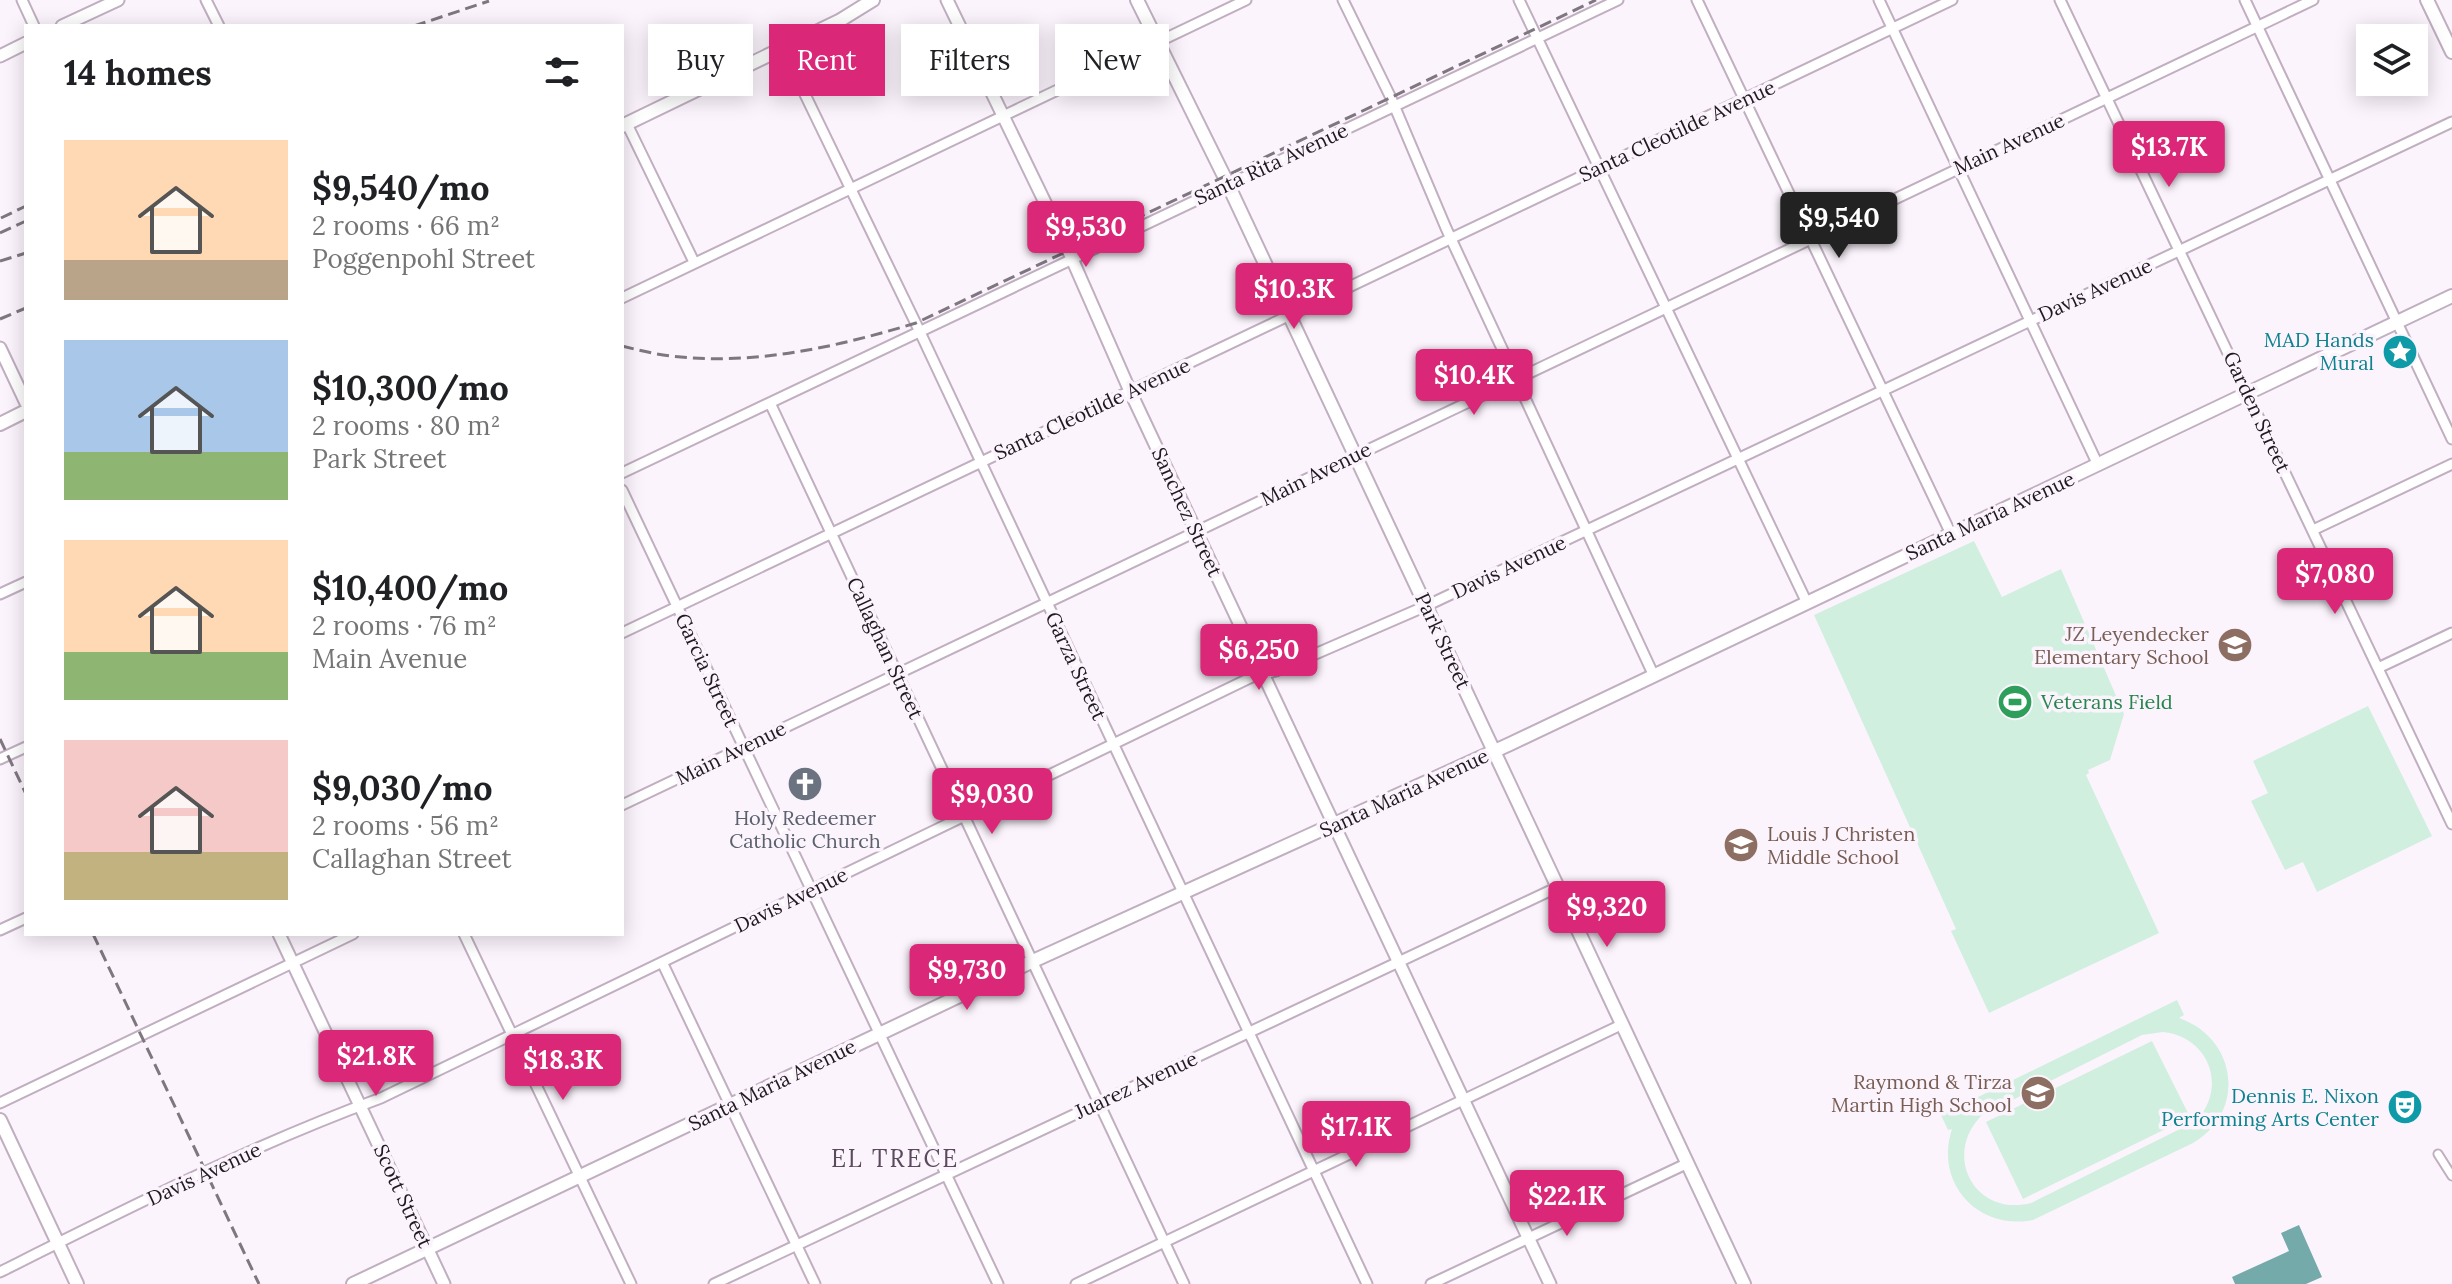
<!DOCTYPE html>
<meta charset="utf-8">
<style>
body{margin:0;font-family:Lora,serif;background:#f6f6f6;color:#202124;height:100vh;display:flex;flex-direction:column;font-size:30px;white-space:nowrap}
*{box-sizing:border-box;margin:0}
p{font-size:26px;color:#757577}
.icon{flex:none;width:44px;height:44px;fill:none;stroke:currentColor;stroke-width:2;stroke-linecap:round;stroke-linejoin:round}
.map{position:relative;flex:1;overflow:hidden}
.panel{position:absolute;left:24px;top:24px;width:600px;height:912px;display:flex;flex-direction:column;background:#fff;border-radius:0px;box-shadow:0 4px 20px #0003}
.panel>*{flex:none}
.banner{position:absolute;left:648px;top:24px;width:760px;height:72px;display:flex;gap:16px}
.fabs{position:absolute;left:2356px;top:24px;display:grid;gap:16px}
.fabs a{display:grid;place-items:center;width:72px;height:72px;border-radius:0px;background:#fff;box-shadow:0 4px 20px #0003;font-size:40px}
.price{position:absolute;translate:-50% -68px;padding:0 18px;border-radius:8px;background:#db2777;color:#fff;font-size:26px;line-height:52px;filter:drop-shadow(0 2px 4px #0008)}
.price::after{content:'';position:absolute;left:50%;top:48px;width:24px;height:18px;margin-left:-12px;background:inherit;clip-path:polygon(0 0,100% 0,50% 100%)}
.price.active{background:#222;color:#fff}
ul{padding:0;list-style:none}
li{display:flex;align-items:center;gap:24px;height:200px;padding:0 40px}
li span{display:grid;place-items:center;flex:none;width:224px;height:160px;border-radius:0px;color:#555}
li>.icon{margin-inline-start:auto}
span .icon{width:96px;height:96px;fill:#fffc;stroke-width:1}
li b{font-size:34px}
h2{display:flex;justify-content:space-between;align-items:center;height:96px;padding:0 40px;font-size:34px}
.tag{padding:0 28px;border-radius:0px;background:#fff;box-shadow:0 4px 20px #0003;font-size:28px;line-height:72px}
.tag.active{background:#db2777;color:#fff}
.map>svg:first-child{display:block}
.green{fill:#d0efdf;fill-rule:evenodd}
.water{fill:#74aaaa}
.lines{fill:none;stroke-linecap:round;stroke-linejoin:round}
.pedestrian-casing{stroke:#c0aec1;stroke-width:11}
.minor-casing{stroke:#c0aec1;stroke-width:13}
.tertiary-casing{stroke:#c0aec1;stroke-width:15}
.secondary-casing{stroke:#c0aec1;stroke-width:16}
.pedestrian{stroke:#fff;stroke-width:7}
.minor{stroke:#fff;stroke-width:9}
.tertiary{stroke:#fff;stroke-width:11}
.secondary{stroke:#fff;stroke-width:12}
.rail{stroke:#7e777f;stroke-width:3;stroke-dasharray:12 6;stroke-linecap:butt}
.labels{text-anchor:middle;stroke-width:7;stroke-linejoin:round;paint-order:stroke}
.street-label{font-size:20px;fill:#201920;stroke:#fcf4fd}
.culture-label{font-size:20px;fill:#0d838f;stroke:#fcf4fd;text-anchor:end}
.education-label{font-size:20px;fill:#785e54;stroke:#fcf4fd;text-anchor:end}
.leisure-label{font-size:20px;fill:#27864d;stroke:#fcf4fd;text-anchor:start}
.worship-label{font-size:20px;fill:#5b616d;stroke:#fcf4fd}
.quarter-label{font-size:24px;letter-spacing:2px;fill:#5a4b5c;stroke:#fcf4fd}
</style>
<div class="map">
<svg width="2452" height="1284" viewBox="0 0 2452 1284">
<rect width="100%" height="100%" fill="#fcf4fd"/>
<path class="green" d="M 1974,541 L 2002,597 L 2061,569 L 2124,714 L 2110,760 L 2088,770 L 2089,773 L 2086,775 L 2159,933 L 1989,1013 L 1951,931 L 1956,929 L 1814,615 Z
M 2368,706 L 2432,836 L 2317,892 L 2303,862 L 2285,870 L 2251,801 L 2268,793 L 2253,761 Z
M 2177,1000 L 2184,1015 L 2179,1018 C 2237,1038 2247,1111 2193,1143 L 2033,1220 C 1978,1231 1934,1183 1952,1129 L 1948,1130 L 1941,1115 ZM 2163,1032 C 2209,1037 2228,1087 2196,1121 L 2031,1203 C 1976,1217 1942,1157 1981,1116 L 2142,1035 Z
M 2152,1041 L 2190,1117 L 2023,1199 L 1986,1122 Z"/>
<path class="water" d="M 2299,1225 L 2322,1277 L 2306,1284 L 2235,1284 L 2232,1277 L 2289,1251 L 2281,1233 Z"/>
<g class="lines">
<defs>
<path id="pedestrian" d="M 2438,1154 L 2452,1176"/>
<path id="minor" d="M 22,0 L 34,26
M 206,0 L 219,26
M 1343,0 L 1391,98 L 1446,228 L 1654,676
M 1519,0 L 1807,603
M 1697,0 L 1951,534
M 1879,0 L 2098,465
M 2060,0 L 2452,824
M 2245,0 L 2452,439
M 783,49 L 919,330 L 1367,1284
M 627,124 L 694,262
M 622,298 L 1246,0
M 770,403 L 1184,1284
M 622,473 L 1618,0
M 622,490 L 998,1284
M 2313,530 L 2452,464
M 0,594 L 26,582
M 622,633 L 1952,0
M 2378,668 L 2452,633
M 0,759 L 26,747
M 622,805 L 2313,0
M 0,930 L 26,918
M 464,934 L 631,1284
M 662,962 L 815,1284
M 0,1103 L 353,934
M 0,1272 C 124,1210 250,1146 381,1098 L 1252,677 L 1276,671 L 1426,606 L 2452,122
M 714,1284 L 1558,887
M 1076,1284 L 1623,1024
M 1431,1284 L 1688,1163"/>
<path id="tertiary" d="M 947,0 L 1069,252 L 1130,391 L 1550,1284
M 62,26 L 118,0
M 0,56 L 26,43
M 0,348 L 26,403
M 279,934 L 444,1284"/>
<path id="secondary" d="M 1137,0 L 1224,176 L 1744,1284
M 2427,0 L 2452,52
M 622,126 L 839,21 L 873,0
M 0,424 L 26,411
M 0,1120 L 77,1284
M 353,1284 L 1033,961 L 1510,744 L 2452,296"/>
</defs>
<use href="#pedestrian" class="pedestrian-casing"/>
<use href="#minor" class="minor-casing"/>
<use href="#tertiary" class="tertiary-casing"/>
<use href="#secondary" class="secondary-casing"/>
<use href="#pedestrian" class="pedestrian"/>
<use href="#minor" class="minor"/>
<use href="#tertiary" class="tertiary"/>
<use href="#secondary" class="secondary"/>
<path class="rail" d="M 414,26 L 489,1
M 1,218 L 26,206
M 0,233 L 26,221
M 0,261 L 26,253
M 0,319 L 26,308
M 622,346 C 638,350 654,354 671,356 C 753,366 837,347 916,323 L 1596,0
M 0,739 L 26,794
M 93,934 L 259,1284"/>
</g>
<defs>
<symbol id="sight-disc" viewBox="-11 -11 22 22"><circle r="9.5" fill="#0f9aa8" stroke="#fcf4fd"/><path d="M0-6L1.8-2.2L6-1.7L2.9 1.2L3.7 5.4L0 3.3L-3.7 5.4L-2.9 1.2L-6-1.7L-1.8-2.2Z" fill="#fff"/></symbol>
<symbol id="school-disc" viewBox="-11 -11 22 22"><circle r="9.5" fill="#8d6e63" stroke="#fcf4fd"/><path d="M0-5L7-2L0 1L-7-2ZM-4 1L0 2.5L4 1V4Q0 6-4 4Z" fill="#fff"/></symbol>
<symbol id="stadium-disc" viewBox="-11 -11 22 22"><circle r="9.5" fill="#2e9e5b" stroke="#fcf4fd"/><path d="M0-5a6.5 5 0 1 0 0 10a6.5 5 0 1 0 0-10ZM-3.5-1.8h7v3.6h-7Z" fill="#fff"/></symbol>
<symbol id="church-disc" viewBox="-11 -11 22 22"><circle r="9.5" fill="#6b7280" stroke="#fcf4fd"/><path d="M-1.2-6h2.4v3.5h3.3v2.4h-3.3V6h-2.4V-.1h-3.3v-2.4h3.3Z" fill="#fff"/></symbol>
<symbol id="theatre-disc" viewBox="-11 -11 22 22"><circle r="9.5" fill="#0f9aa8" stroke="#fcf4fd"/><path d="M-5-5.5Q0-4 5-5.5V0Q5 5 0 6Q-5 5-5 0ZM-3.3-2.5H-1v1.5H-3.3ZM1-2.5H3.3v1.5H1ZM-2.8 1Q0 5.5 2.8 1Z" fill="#fff"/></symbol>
</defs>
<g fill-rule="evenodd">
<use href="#sight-disc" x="2380" y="332" width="40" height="40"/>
<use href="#school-disc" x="2215" y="625" width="40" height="40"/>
<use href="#stadium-disc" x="1995" y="682" width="40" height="40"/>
<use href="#church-disc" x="785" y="764" width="40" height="40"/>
<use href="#school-disc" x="1721" y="825" width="40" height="40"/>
<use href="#school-disc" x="2018" y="1073" width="40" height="40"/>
<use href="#theatre-disc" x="2385" y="1087" width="40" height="40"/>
</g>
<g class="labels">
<g class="street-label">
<text transform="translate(1677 131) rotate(-25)" y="7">Santa Cleotilde Avenue</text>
<text transform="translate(2009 144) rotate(-25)" y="7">Main Avenue</text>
<text transform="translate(1271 164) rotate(-25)" y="7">Santa Rita Avenue</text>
<text transform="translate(2095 290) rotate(-25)" y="7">Davis Avenue</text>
<text transform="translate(1092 409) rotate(-25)" y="7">Santa Cleotilde Avenue</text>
<text transform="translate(2257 412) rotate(65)" y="7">Garden Street</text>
<text transform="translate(1316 474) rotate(-26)" y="7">Main Avenue</text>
<text transform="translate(1187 512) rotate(65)" y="7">Sanchez Street</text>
<text transform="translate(1990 516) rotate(-25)" y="7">Santa Maria Avenue</text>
<text transform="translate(1509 567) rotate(-25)" y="7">Davis Avenue</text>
<text transform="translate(1443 641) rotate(65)" y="7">Park Street</text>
<text transform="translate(885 648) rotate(65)" y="7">Callaghan Street</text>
<text transform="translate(1076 666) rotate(65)" y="7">Garza Street</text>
<text transform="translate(707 670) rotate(65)" y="7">Garcia Street</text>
<text transform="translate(731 753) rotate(-26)" y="7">Main Avenue</text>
<text transform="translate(1404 793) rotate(-25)" y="7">Santa Maria Avenue</text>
<text transform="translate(791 900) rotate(-26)" y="7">Davis Avenue</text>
<text transform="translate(772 1085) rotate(-26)" y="7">Santa Maria Avenue</text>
<text transform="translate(1136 1085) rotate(-25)" y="7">Juarez Avenue</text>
<text transform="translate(204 1174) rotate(-25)" y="7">Davis Avenue</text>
<text transform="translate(403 1196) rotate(65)" y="7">Scott Street</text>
</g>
<g class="culture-label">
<text x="2374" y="347">MAD Hands<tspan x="2374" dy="23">Mural</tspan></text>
<text x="2379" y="1103">Dennis E. Nixon<tspan x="2379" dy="23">Performing Arts Center</tspan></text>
</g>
<g class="education-label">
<text x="2209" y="641">JZ Leyendecker<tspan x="2209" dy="23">Elementary School</tspan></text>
<text x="1767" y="841" text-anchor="start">Louis J Christen<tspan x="1767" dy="23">Middle School</tspan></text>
<text x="2012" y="1089">Raymond &amp; Tirza<tspan x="2012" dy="23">Martin High School</tspan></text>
</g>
<g class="leisure-label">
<text x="2041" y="709">Veterans Field</text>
</g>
<g class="worship-label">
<text x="805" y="825">Holy Redeemer<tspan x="805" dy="23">Catholic Church</tspan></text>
</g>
<g class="quarter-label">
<text x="895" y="1167">EL TRECE</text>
</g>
</g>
</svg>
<div class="fabs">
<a><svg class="icon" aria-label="layers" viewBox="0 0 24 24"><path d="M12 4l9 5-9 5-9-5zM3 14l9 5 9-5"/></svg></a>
</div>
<b class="price" style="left:2169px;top:189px">$13.7K</b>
<b class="price active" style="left:1839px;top:260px">$9,540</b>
<b class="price" style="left:1086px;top:269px">$9,530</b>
<b class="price" style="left:1294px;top:331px">$10.3K</b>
<b class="price" style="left:1474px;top:417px">$10.4K</b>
<b class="price" style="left:2335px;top:616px">$7,080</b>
<b class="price" style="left:1259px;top:692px">$6,250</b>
<b class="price" style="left:992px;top:836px">$9,030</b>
<b class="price" style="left:1607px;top:949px">$9,320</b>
<b class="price" style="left:967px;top:1012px">$9,730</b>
<b class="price" style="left:376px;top:1098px">$21.8K</b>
<b class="price" style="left:563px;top:1102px">$18.3K</b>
<b class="price" style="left:1356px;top:1169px">$17.1K</b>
<b class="price" style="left:1567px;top:1238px">$22.1K</b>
<div class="banner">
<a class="tag">Buy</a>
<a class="tag active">Rent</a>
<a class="tag">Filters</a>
<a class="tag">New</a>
</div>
<section class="panel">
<h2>14 homes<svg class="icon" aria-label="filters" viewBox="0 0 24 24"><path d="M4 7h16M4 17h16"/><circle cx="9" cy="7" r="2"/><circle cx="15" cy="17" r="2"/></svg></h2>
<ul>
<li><span style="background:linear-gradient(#ffd9b3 75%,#b9a48a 0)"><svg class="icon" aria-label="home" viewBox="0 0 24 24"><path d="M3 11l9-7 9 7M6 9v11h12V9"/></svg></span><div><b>$9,540/mo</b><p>2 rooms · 66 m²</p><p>Poggenpohl Street</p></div></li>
<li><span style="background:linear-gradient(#a9c7e8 70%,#8fb573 0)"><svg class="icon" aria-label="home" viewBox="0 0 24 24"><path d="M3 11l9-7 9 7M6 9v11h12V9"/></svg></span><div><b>$10,300/mo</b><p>2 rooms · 80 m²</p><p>Park Street</p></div></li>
<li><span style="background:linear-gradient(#ffd9b3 70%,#8fb573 0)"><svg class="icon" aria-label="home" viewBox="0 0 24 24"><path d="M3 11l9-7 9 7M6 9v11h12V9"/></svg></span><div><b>$10,400/mo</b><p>2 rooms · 76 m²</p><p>Main Avenue</p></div></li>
<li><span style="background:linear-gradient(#f6c9c9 70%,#c2b280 0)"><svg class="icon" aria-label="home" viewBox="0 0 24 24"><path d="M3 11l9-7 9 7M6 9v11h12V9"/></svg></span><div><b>$9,030/mo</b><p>2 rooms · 56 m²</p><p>Callaghan Street</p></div></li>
</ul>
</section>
</div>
